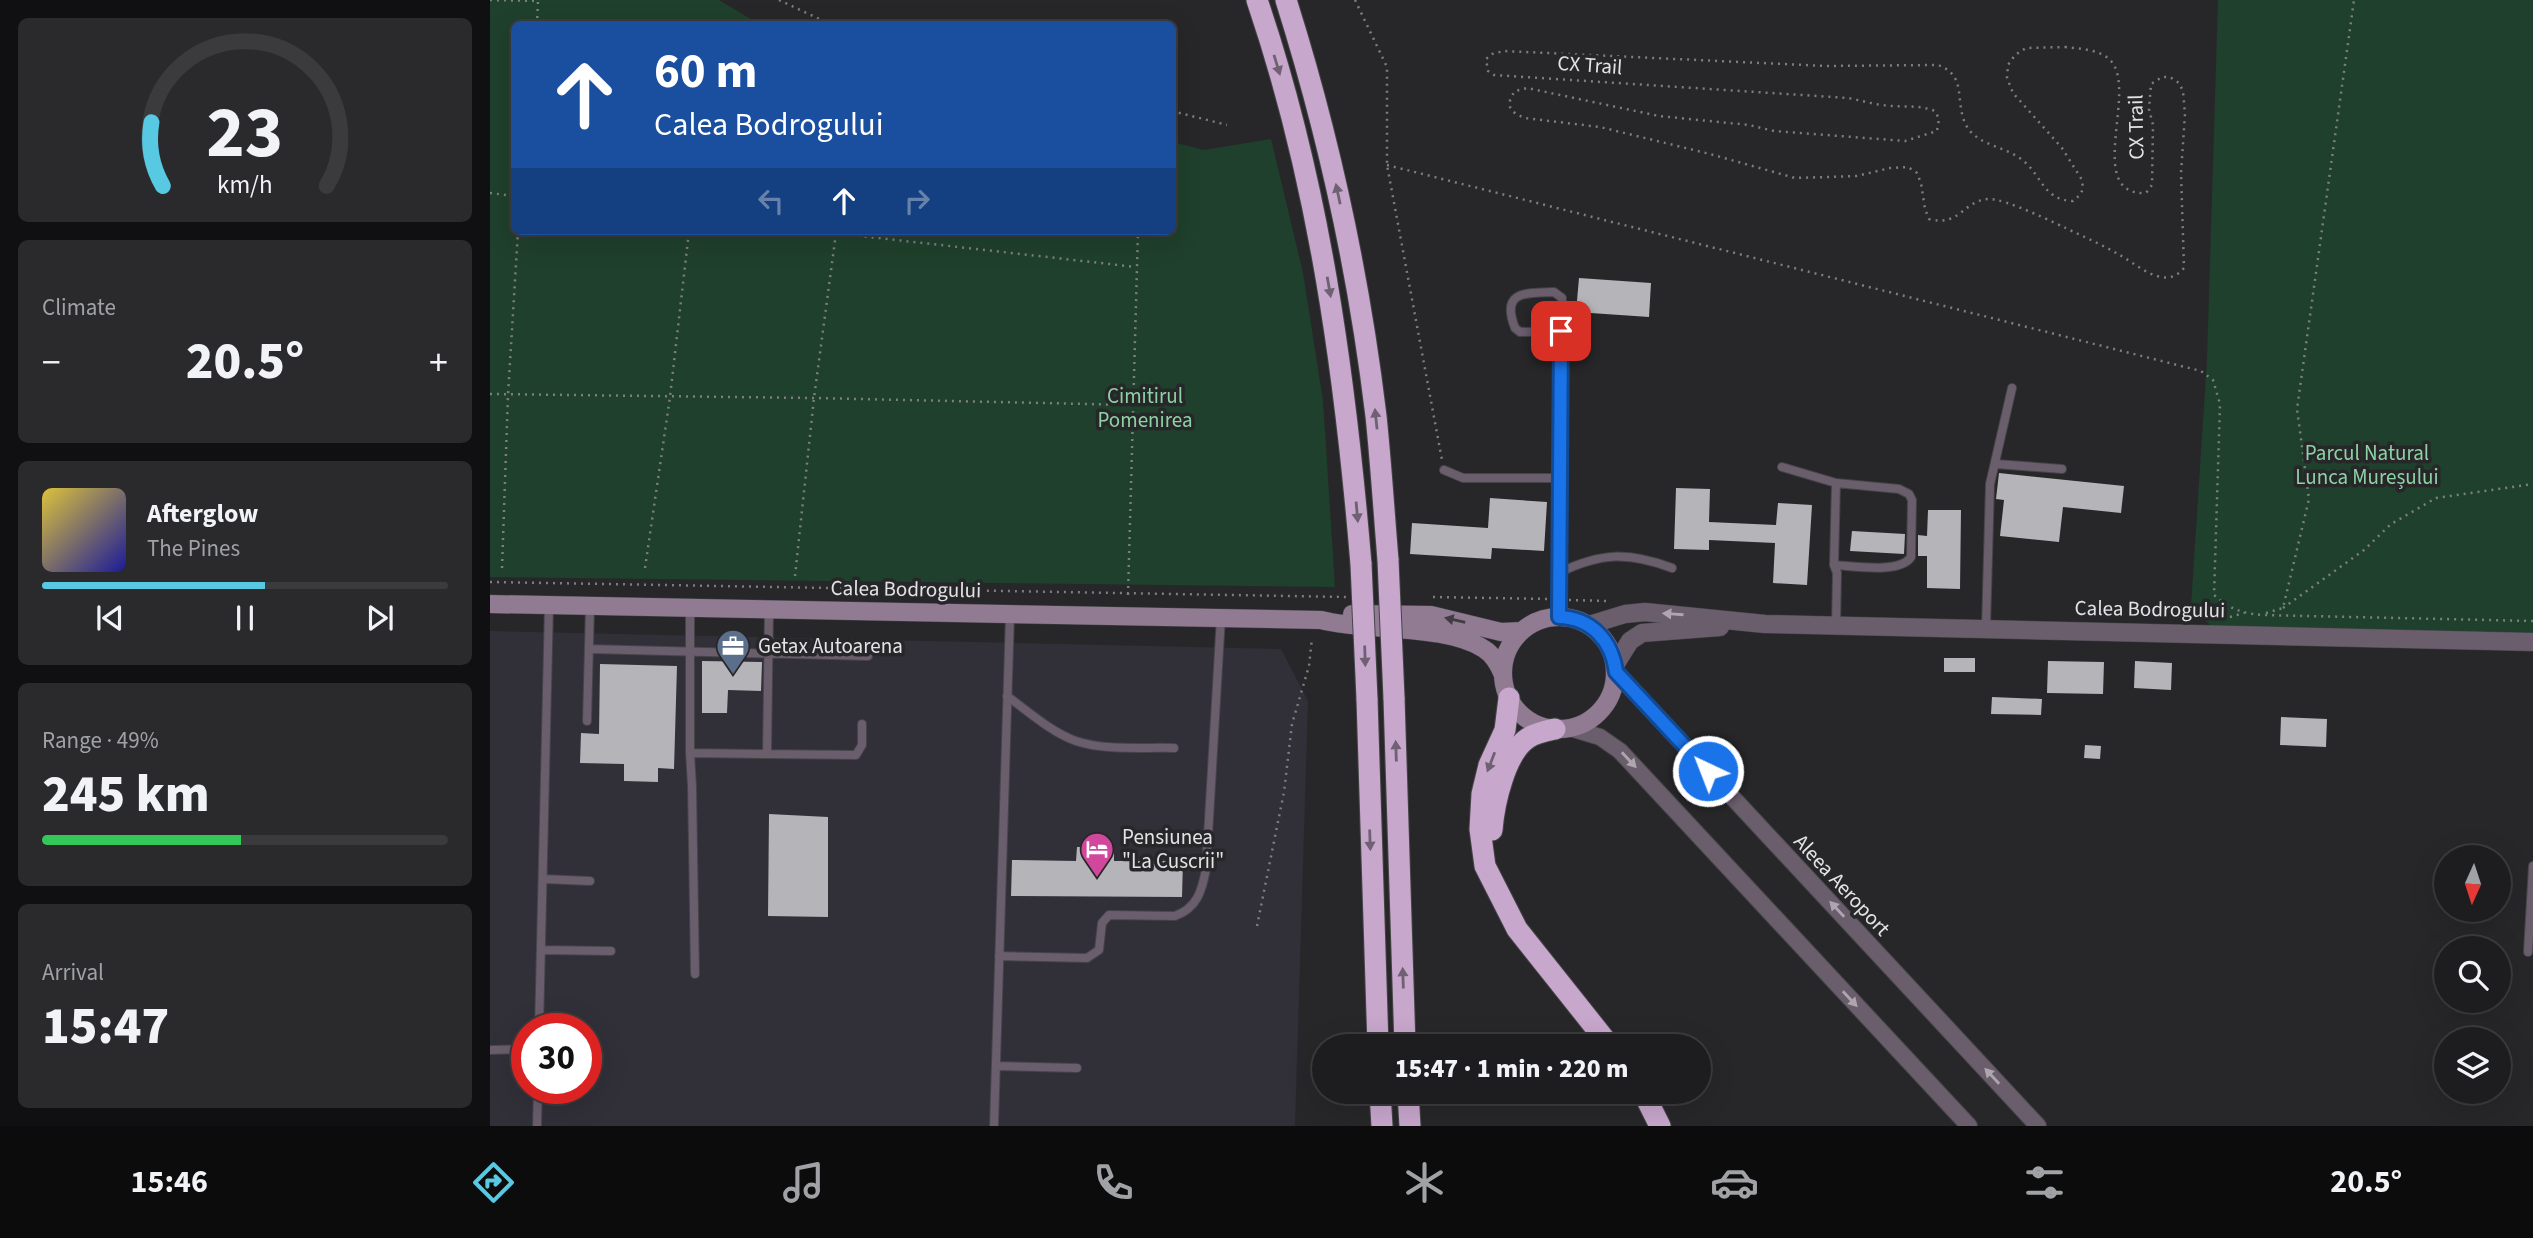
<!DOCTYPE html>
<meta charset="utf-8">
<style>
body{margin:0;font-family:"Source Sans 3",sans-serif;background:#2a2a2d;color:#f1f3f6;height:100vh;display:flex;flex-direction:column;font-size:26px;white-space:nowrap}
*{box-sizing:border-box;margin:0}
p{font-size:23px;color:#a0a2a5}
.icon{flex:none;width:38px;height:38px;fill:none;stroke:currentColor;stroke-width:2;stroke-linecap:round;stroke-linejoin:round}
.map{position:relative;flex:1;overflow:hidden}
.drawer{display:flex;flex-direction:column;gap:18px;padding:18px;background:#101012;width:490px}
.drawer>*{flex:none}
.banner{position:absolute;left:21px;top:21px;width:665px;height:214px;border-radius:10px;box-shadow:0 7px 28px #0002,0 0 0 2px #3b3b3e;background:#1a4fa0;color:#fff;overflow:hidden}
.needle{width:46px;rotate:183deg}
.controls{position:absolute;left:1944px;top:845px;display:grid;gap:14px}
.controls a{display:grid;place-items:center;width:77px;height:77px;border-radius:50%;background:#1d1d20;box-shadow:0 7px 28px #0002,0 0 0 2px #3b3b3e;font-size:35px}
.speed{position:absolute;left:21px;top:1013px;display:flex;gap:14px;font-size:35px;font-weight:700;text-align:center}
.speed>*{display:grid;place-content:center;width:91px;height:91px;border-radius:50%;background:#1d1d20;box-shadow:0 7px 28px #0002,0 0 0 2px #3b3b3e;line-height:1}
.speed .limit{border:10px solid #d22;background:#fff;color:#111}
.pin{position:absolute;display:grid;place-items:center;width:60px;height:60px;color:#fff;margin:-30px;border-radius:14px;box-shadow:0 4px 10px #0006}
.me{position:absolute;width:77px;margin:-38px;rotate:317deg;stroke-linejoin:round;filter:drop-shadow(0 0 5px #0008)}
.turn{display:flex;align-items:center;gap:24px;height:147px;padding:0 28px;font-size:32px}
.turn .icon{width:91px;height:91px;stroke-width:2.5}
.turn b{display:block;font-size:49px;line-height:60px}
.lanes{display:flex;align-items:center;height:66px;padding:0 28px;background:#0003;justify-content:center;gap:35px;direction:ltr}
.lanes .off{opacity:.35}
.big{font-size:52px;font-weight:800;line-height:1.1}
.drawer .widget{flex:1;display:flex;flex-direction:column;justify-content:center;gap:10px;min-width:0;padding:0 24px;border-radius:10px;background:#2a2a2d}
.drawer .dial{align-items:center;gap:0}
.dial svg{height:182px;overflow:visible;fill:none;stroke:#3b3b3e;stroke-width:7;stroke-linecap:round;text-anchor:middle}
.dial text{fill:#f1f3f6;stroke:none}
.song{display:flex;align-items:center;gap:21px}
.cover{width:84px;height:84px;border-radius:10px;background:linear-gradient(135deg,hsl(50 70% 55%),hsl(240 70% 35%))}
.played{height:7px;border-radius:4px;background:linear-gradient(90deg,#57c9e2 55%,#3b3b3e 55%)}
.keys{display:flex;justify-content:space-around;direction:ltr}
.heat{display:flex;justify-content:space-between;align-items:center;font-size:38px;direction:ltr}
.charge{height:10px;border-radius:5px;background:linear-gradient(90deg,#34c759 49%,#3b3b3e 0)}
.trip{position:absolute;left:822px;top:1034px;width:399px;height:70px;border-radius:35px;background:#1d1d20;box-shadow:0 7px 28px #0002,0 0 0 2px #3b3b3e;font-weight:800;line-height:70px;text-align:center}
.dock{display:flex;height:112px;justify-content:space-around;align-items:center;background:#0c0c0d;color:#a0a2a5}
.dock .icon{width:49px;height:49px}
.dock .current{color:#57c9e2}
.dock b{font-size:32px;color:#f1f3f6}
main{display:flex;flex:1;min-height:0}
.map>svg:first-child{display:block}
</style>
<main>
<section class="drawer">
<div class="widget dial"><svg viewBox="0 0 100 80">
<path d="M14 69A42 42 0 1 1 86 69"/>
<path d="M14 69A42 42 0 0 1 9 41" stroke="#57c9e2"/>
<text x="50" y="56" font-size="32" font-weight="700">23</text>
<text x="50" y="72" font-size="11">km/h</text>
</svg></div>
<div class="widget"><p>Climate</p>
<div class="heat"><a>−</a><b class="big">20.5°</b><a>+</a></div>
</div>
<div class="widget">
<div class="song"><i class="cover"></i><div><b>Afterglow</b><p>The Pines</p></div></div>
<div class="played"></div>
<div class="keys"><svg class="icon" aria-label="previous" viewBox="0 0 24 24"><path d="M18 5L8 12l10 7zM5 5v14"/></svg><svg class="icon" aria-label="pause" viewBox="0 0 24 24"><path d="M8 5v14M16 5v14"/></svg><svg class="icon" aria-label="next" viewBox="0 0 24 24"><path d="M6 5l10 7-10 7zM19 5v14"/></svg></div>
</div>
<div class="widget"><p>Range · 49%</p><b class="big">245 km</b><div class="charge"></div></div>
<div class="widget"><p>Arrival</p><b class="big">15:47</b></div>
</section>
<div class="map">
<svg width="2043" height="1126" viewBox="0 0 2043 1126">
<rect width="100%" height="100%" fill="#27272a"/>
<!-- built -->
<path fill="#312f38" fill-rule="evenodd" d="M0,631L791,649L818,701L805,1126H0ZM37,1029H96V1088H37Z"/>
<!-- green -->
<path fill="#1f402c" d="M0,0H229L269,24H24V231H682L683,142L714,150L781,139L813,273L833,401L845,587L0,577Z
M1728,0H2043V640L1728,633L1701,606L1717,360Z"/>
<!-- building -->
<path fill="#b4b4b9" d="M1089,278L1161,283L1159,317L1086,312Z
M1509,473L1634,486L1631,513L1573,507L1569,542L1510,536L1514,500L1506,499Z
M1186,488L1220,489L1219,522L1286,525L1288,503L1322,505L1317,585L1283,583L1285,543L1219,540V550L1184,549Z
M1000,498L1057,502L1054,551L1002,548L1001,559L920,554L922,523L998,528Z
M1438,510H1471L1470,589L1437,588V556H1428V535L1437,536Z
M1362,531L1415,534L1414,554L1360,551Z
M1454,658H1485V672H1454Z
M212,661L272,662L271,691L238,690L237,713H212Z
M1558,661L1614,662L1613,694L1557,693Z
M1645,661L1682,663L1681,690L1644,688Z
M110,664L187,666L184,769L168,768V782L134,781V764L90,763L91,733L109,734Z
M1502,697L1552,699L1551,715L1501,714Z
M1791,717L1837,719L1836,747L1790,745Z
M1595,745L1611,746L1610,759L1594,758Z
M279,814L338,817V917L278,916Z
M587,847H624V861H693L692,897L521,896L522,860L586,861Z"/>
<g fill="none" stroke-linecap="round" stroke-linejoin="round">
<defs>
<path id="service" d="M1064,292L1072,298L1071,331L1030,332L1025,328C1010,290 1037,293 1064,292Z
M1506,464L1572,469
M1292,467L1346,483L1409,489L1419,494L1422,500L1421,557C1410,574 1364,566 1344,565
M954,470L973,478H1069
M1346,483L1344,565L1347,573L1346,625
M1069,573C1111,552 1139,552 1182,568
M200,608V753L277,754L279,609
M1069,617L1071,331
M1496,628L1500,484L1522,388
M99,649L378,656
M517,696C539,712 561,732 586,741C616,751 653,747 684,748
M97,721L100,606
M200,753L202,786L205,974
M277,754L366,755L372,745V724
M53,879L100,881
M51,950L121,951
M2038,952L2043,866
M509,956L597,958L609,950L612,923L619,915L685,916C707,908 712,891 716,869L731,617
M49,1029L59,605
M0,1050L37,1049
M506,1066L587,1068
M47,1126L48,1088
M504,1126L520,615"/>
<path id="minor" d="M1126,672L1548,1126
M1080,728L1110,737L1130,751L1479,1126"/>
<path id="tertiary" d="M1099,625L1135,614L1155,612L1275,624L2043,642
M1125,665L1140,641L1152,633L1230,627"/>
<path id="secondary" d="M0,604L831,620C878,632 955,624 994,649C1004,655 1009,665 1013,675
M862,614L941,615L1011,632L1032,631
M1013 673a56 56 0 1 1 112 0a56 56 0 1 1-112 0Z"/>
<path id="motorway" d="M767,0C829,182 855,373 871,564
M796,0C839,136 869,275 886,416C891,464 894,512 898,560
M904,698L915,1046
M1019,698L1015,730L999,765L992,794L990,829L995,866L1027,929L1120,1046
M877,699L888,1046
M1002,830C1004,804 1015,753 1038,738C1046,733 1056,731 1065,729
M890,1092L892,1126
M918,1092L920,1126
M1153,1092L1170,1126"/>
</defs>
<!-- service casing -->
<use href="#service" stroke="#454548" stroke-width="10"/>
<!-- minor casing -->
<use href="#minor" stroke="#454548" stroke-width="18"/>
<!-- tertiary casing -->
<use href="#tertiary" stroke="#454548" stroke-width="19"/>
<!-- secondary casing -->
<use href="#secondary" stroke="#454548" stroke-width="19"/>
<!-- motorway casing -->
<use href="#motorway" stroke="#454548" stroke-width="23"/>
<!-- path -->
<path stroke="#7e7e81" stroke-width="2.5" stroke-dasharray="2 5" stroke-linecap="butt" d="M0,0L48,1L47,24
M289,0L340,24
M865,0L897,67V165L952,460
M1575,47C1590,49 1610,49 1621,61C1648,91 1594,196 1656,193L1662,185L1663,125L1659,109L1661,84L1672,77H1680L1689,83L1693,91L1695,114L1691,173L1694,268C1675,292 1647,264 1628,254C1614,246 1599,239 1584,232C1567,224 1515,198 1498,199C1473,201 1470,227 1439,219L1435,209L1431,183L1427,173L1418,167L1400,168L1367,176L1305,178L1220,154L1110,127L1035,118C1019,112 1015,105 1025,91L1037,88L1169,116L1259,125L1284,131L1415,141L1447,131L1449,119L1445,111C1427,104 1411,108 1393,105C1381,104 1370,100 1358,98L1004,75L998,71L996,59L1002,54L1014,51L1336,66L1448,65C1478,76 1464,101 1476,125C1486,145 1514,146 1531,159C1552,174 1552,200 1583,201L1590,195L1593,189L1592,180L1572,148L1523,93L1517,78L1518,65L1525,55L1536,48Z
M682,111L737,125
M897,165L1711,371L1723,380L1730,404L1724,595C1740,609 1751,613 1772,615L2043,621
M0,193L24,196
M326,231L646,267
M0,394L324,398L643,405
M12,568L18,395L28,231
M155,568L180,397L199,231
M305,576L324,398L346,233
M0,582L856,597
M638,595L648,231
M943,597L1059,599
M1079,600L1118,601
M1793,608L1874,550L1901,524L1946,498L2043,484
M1776,613L1793,608L1819,499L1807,409L1864,0
M1740,617L1754,613
M767,926L794,792L802,724L819,666L822,638"/>
<!-- service -->
<use href="#service" stroke="#6a5d6c" stroke-width="8"/>
<!-- minor -->
<use href="#minor" stroke="#6a5d6c" stroke-width="16"/>
<!-- tertiary -->
<use href="#tertiary" stroke="#6a5d6c" stroke-width="18"/>
<!-- secondary -->
<use href="#secondary" stroke="#907b93" stroke-width="18"/>
<!-- motorway -->
<use href="#motorway" stroke="#c7a7cc" stroke-width="21"/>
<defs>
<path id="motorway-bridge" d="M898,560L904,698
M871,564L877,699"/>
</defs>
<!-- motorway-bridge casing -->
<use href="#motorway-bridge" stroke="#454548" stroke-width="23" stroke-linecap="butt"/>
<!-- motorway-bridge -->
<use href="#motorway-bridge" stroke="#c7a7cc" stroke-width="21"/>
</g>
<!-- one-way arrows -->
<defs><path id="oneway-solid" d="M-6-.8H1V-3.2L6.5 0L1 3.2V.8H-6Z" transform="scale(1.75)"/></defs>
<g fill="#6f6173">
<use href="#oneway-solid" transform="translate(787 65) rotate(73)"/>
<use href="#oneway-solid" transform="translate(848 194) rotate(-102)"/>
<use href="#oneway-solid" transform="translate(839 287) rotate(80)"/>
<use href="#oneway-solid" transform="translate(886 419) rotate(-96)"/>
<use href="#oneway-solid" transform="translate(867 512) rotate(85)"/>
<use href="#oneway-solid" transform="translate(875 656) rotate(88)"/>
<use href="#oneway-solid" transform="translate(906 751) rotate(-92)"/>
<use href="#oneway-solid" transform="translate(1001 762) rotate(111)"/>
<use href="#oneway-solid" transform="translate(880 840) rotate(88)"/>
<use href="#oneway-solid" transform="translate(913 978) rotate(-92)"/>
</g>
<g fill="#ada6af">
<use href="#oneway-solid" transform="translate(1183 614) rotate(-176)"/>
<use href="#oneway-solid" transform="translate(1139 760) rotate(47)"/>
<use href="#oneway-solid" transform="translate(1347 909) rotate(-133)"/>
<use href="#oneway-solid" transform="translate(1360 999) rotate(47)"/>
<use href="#oneway-solid" transform="translate(1502 1076) rotate(-133)"/>
</g>
<use fill="#413c44" href="#oneway-solid" transform="translate(965 620) rotate(-167)"/>
<g fill="none" stroke-linecap="round" stroke-linejoin="round">
<defs>
<path id="route" d="M1071,331L1069,617C1102,618 1122,641 1126,672L1218,771"/>
</defs>
<!-- route casing -->
<use href="#route" stroke="#114b97" stroke-width="18"/>
<!-- route -->
<use href="#route" stroke="#1a73e8" stroke-width="12"/>
</g>
<!-- icons -->
<defs>
<symbol id="office-pin" viewBox="-11 -11 22 30"><path d="M0 17L-7.5 6A9.5 9.5 0 1 1 7.5 6Z" fill="#5c6f8a" stroke="#27272a"/><path d="M-6-3h4V-5.5h4V-3h4V5H-6ZM-1-4.5V-3h2v-1.5ZM-6 0V1H6V0Z" fill="#fff"/></symbol>
<symbol id="hotel-pin" viewBox="-11 -11 22 30"><path d="M0 17L-7.5 6A9.5 9.5 0 1 1 7.5 6Z" fill="#d1479c" stroke="#27272a"/><path d="M-6-4.5h1.5V1H6V5H4.5V3h-9V5H-6ZM-4 0a1.8 1.8 0 1 1 3.6 0ZM.5 0V-2.5h3Q6-2.5 6 0Z" fill="#fff"/></symbol>
</defs>
<g fill-rule="evenodd">
<use href="#office-pin" x="224" y="627" width="38" height="52"/>
<use href="#hotel-pin" x="588" y="830" width="38" height="52"/>
</g>
<g text-anchor="middle" dominant-baseline="central" stroke-width="7" stroke-linejoin="round" paint-order="stroke">
<!-- street labels -->
<g font-size="21" fill="#e3e2e5" stroke="#27272a">
<text transform="translate(1100 65) rotate(4)">CX Trail</text>
<text transform="translate(1646 127) rotate(-91)">CX Trail</text>
<text transform="translate(416 589) rotate(1)">Calea Bodrogului</text>
<text transform="translate(1660 609) rotate(1)">Calea Bodrogului</text>
<text transform="translate(1352 885) rotate(47)">Aleea Aeroport</text>
</g>
<!-- park labels -->
<g font-size="21" fill="#8dd2a5" stroke="#27272a">
<text x="655" y="396">Cimitirul<tspan x="655" dy="24">Pomenirea</tspan></text>
<text x="1877" y="453">Parcul Natural<tspan x="1877" dy="24">Lunca Mureșului</tspan></text>
</g>
<!-- poi labels -->
<g font-size="21" fill="#e3e2e5" stroke="#27272a" text-anchor="start">
<text x="268" y="646">Getax Autoarena</text>
<text x="632" y="837">Pensiunea<tspan x="632" dy="24">"La Cuscrii"</tspan></text>
</g>
</g>
</svg>
<div class="controls">
<a><svg class="needle" viewBox="-14 -14 28 28"><path d="M0-13l5 13h-10z" fill="#e53935"/><path d="M0 13l5-13h-10z" fill="#a0a2a5"/></svg></a>
<a><svg class="icon" aria-label="search" viewBox="0 0 24 24"><circle cx="10" cy="10" r="6"/><path d="M15 15l6 6"/></svg></a>
<a><svg class="icon" aria-label="layers" viewBox="0 0 24 24"><path d="M12 4l9 5-9 5-9-5zM3 14l9 5 9-5"/></svg></a>
</div>
<div class="speed"><div class="limit">30</div></div>
<div class="pin" style="left:1071px;top:331px;background:#d93025"><svg class="icon" aria-label="arrive" viewBox="0 0 24 24"><path d="M6 21V4h12l-3 4 3 4H6"/></svg></div>
<svg class="me" style="left:1218px;top:771px" viewBox="-20 -20 40 40"><circle r="17" fill="#1a73e8" stroke="#fff" stroke-width="3"/><path d="M0-11L8 9 0 5-8 9z" fill="#fff"/></svg>
<div class="trip">15:47 · 1 min · 220 m</div>
<div class="banner">
<div class="turn"><svg class="icon" aria-label="ahead" viewBox="0 0 24 24"><path d="M12 20V5M6 11l6-6 6 6"/></svg><div><b>60 m</b>Calea Bodrogului</div></div>
<div class="lanes"><svg class="icon off" aria-label="left" viewBox="0 0 24 24"><path d="M17 20v-9H6M10 6l-5 5 5 5"/></svg><svg class="icon" aria-label="ahead" viewBox="0 0 24 24"><path d="M12 20V5M6 11l6-6 6 6"/></svg><svg class="icon off" aria-label="right" viewBox="0 0 24 24"><path d="M7 20v-9h11M14 6l5 5-5 5"/></svg></div>
</div>
</div>
</main>
<nav class="dock">
<b>15:46</b>
<svg class="icon current" aria-label="directions" viewBox="0 0 24 24"><path d="M12 3l9 9-9 9-9-9zM9 14v-3h6M13 9l2 2-2 2"/></svg>
<svg class="icon" aria-label="music" viewBox="0 0 24 24"><path d="M9 18V5l10-2v13"/><circle cx="6" cy="18" r="3"/><circle cx="16" cy="16" r="3"/></svg>
<svg class="icon" aria-label="phone" viewBox="0 0 24 24"><path d="M5 4h4l2 5-3 2q2 4 5 5l2-3 5 2v4C11 20 4 13 5 4z"/></svg>
<svg class="icon" aria-label="climate" viewBox="0 0 24 24"><path d="M12 3v18M4 7l16 10M4 17L20 7"/></svg>
<svg class="icon" aria-label="car" viewBox="0 0 24 24"><path d="M5 17H2v-5l4-1 3-4h7l3 4 3 1v5h-3M9 17h6M6 11h13"/><circle cx="7" cy="17" r="2"/><circle cx="17" cy="17" r="2"/></svg>
<svg class="icon" aria-label="filters" viewBox="0 0 24 24"><path d="M4 7h16M4 17h16"/><circle cx="9" cy="7" r="2"/><circle cx="15" cy="17" r="2"/></svg>
<b>20.5°</b>
</nav>
